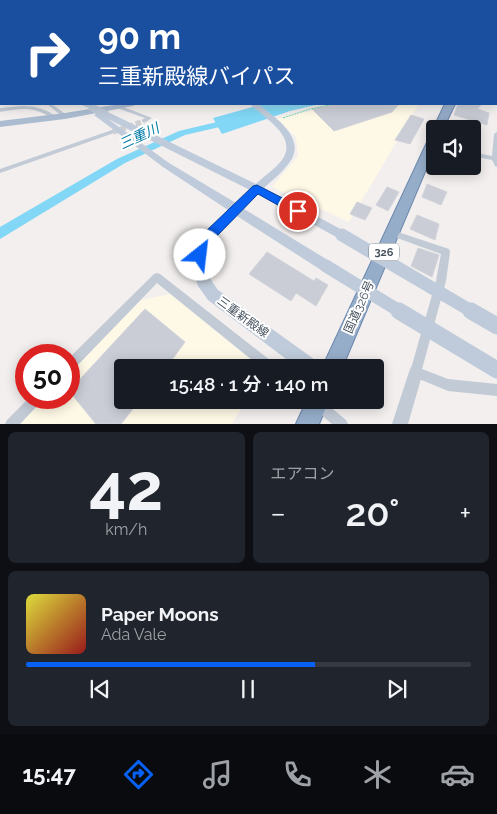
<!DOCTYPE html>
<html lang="ja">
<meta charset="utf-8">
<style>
body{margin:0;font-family:Raleway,"Noto Sans JP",sans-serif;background:#20242c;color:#f1f3f6;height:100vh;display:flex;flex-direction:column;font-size:19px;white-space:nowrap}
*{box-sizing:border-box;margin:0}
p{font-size:16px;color:#9ea1a6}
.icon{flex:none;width:28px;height:28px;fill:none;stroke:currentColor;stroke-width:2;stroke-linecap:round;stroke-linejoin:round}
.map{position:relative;height:424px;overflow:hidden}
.side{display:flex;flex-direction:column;gap:8px;padding:8px;background:#0d0f14;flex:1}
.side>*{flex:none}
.hud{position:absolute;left:0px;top:0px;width:498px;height:105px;box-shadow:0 2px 12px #0003;background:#1a4fa0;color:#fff;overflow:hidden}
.controls{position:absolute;left:426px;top:120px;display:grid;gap:10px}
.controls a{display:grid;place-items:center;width:55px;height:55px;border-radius:5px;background:#171b24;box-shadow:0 2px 12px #0003;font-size:25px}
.speed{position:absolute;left:15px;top:344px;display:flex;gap:10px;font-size:25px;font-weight:700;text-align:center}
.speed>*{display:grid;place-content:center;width:65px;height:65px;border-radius:50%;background:#171b24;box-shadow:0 2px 12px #0003;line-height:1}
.speed .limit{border:8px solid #d22;background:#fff;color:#111}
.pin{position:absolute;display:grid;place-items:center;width:42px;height:42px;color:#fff;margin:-21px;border:2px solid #fff;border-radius:50%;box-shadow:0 1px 5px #0007}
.me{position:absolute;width:55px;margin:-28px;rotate:29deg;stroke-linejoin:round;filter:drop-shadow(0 0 4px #0008)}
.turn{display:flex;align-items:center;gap:18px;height:105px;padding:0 15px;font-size:22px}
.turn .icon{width:65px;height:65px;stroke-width:2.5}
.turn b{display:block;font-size:35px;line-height:42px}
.big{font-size:38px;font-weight:600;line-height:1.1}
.side .widget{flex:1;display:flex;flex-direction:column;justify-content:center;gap:8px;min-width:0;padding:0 18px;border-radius:8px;background:#20242c}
.side .dial{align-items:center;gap:0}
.dial b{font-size:65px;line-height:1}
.song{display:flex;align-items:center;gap:15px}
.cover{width:60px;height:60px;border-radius:8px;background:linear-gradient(135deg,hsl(60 70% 55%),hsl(0 70% 35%))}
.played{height:5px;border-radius:2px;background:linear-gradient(90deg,#0661f4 65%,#363941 65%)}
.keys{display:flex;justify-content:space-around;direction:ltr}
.heat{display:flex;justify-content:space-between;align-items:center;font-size:28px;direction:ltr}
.side .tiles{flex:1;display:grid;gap:8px;grid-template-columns:1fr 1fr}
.widget:last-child{grid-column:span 2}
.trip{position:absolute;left:114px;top:359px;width:270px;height:50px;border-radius:5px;background:#171b24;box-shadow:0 2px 12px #0003;font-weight:600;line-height:50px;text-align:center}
.menu{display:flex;height:80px;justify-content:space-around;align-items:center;background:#090b0e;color:#9ea1a6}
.menu .icon{width:35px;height:35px}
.menu .selected{color:#0661f4}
.menu b{font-size:22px;color:#f1f3f6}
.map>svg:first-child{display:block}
</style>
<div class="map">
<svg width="497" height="424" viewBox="0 0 497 424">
<rect width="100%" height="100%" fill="#f2efee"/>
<!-- commercial -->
<path fill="#fef8e6" d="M338,104H419L349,222L272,187L298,156L296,137L277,119Z
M170,294L260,367L122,368V400H246L232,424H18L44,398H69V373L141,300Z"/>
<!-- water -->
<path fill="#81d7f5" d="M263,104H320L290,111L222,134L213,118Z"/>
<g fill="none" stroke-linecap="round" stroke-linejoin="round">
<!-- river -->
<path fill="#81d7f5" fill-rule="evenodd" d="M234,118L238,121L237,123L185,135L125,163L0,239V227L117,159L179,131Z"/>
</g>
<!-- building -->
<path fill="#cacdd5" stroke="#d2d4db" d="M338,104H399L392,112L334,131L312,109Z
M458,104H481L478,109L489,113L487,125L454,115Z
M411,115L424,119L410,144L395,140Z
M427,184L447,192L441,205L422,197Z
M387,187L399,192L388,211L376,205Z
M357,202L372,208L365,220L350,214Z
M417,215L439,224L435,240L410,229Z
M418,248L439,255L432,277L411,266Z
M267,252L314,281L316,278L328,285L316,306L296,293L291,301L249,274Z
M145,309L185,342L166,368H122V400H140L121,424H96L69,391Z"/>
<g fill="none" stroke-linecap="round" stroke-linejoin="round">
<!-- minor-tunnel -->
<path stroke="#cfcfd1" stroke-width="5.5" stroke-dasharray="5.5 2.5" stroke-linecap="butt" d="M113,132L144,121"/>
<defs>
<path id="trunk" d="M445,104H455L443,129H435L434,131L433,129Z
M435,133V148L342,368H322L430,136Z
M307,400H329L319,424H296Z"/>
</defs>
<!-- trunk casing -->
<use href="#trunk" stroke="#6c88af" stroke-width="2"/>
<!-- path -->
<path stroke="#6cd5a7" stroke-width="1" stroke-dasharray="2 1" stroke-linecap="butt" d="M283,118L310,109L335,104"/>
<!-- minor -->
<path fill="#c1cad5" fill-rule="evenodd" d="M0,66H1V68H0Z
M0,79H1V82H0Z
M0,92H1V95H0Z
M496,102H497V105L494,104H496Z
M47,104H52L68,116L63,117Z
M22,106C36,106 47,109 58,118L53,119C34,106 22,108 0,112V108Z
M117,106H121L152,118L146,122H142V120L145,118L117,108Z
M112,130L114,131V133L0,173V169Z
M497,132V167L495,166L492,160L472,156V152L492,156L494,134Z
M422,163L446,169L449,166H456L449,174H447L420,166L419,165Z
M392,230L449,249L450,252L446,281L422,369L448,379L497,384V396L448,391L412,376L410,372L436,281L441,254L389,235L388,233L389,231Z
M157,273L160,274L275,364L276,368H262L157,283L73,370L69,371V358L154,274Z
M29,398H43L41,402L20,424H5L7,420Z
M306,400H322L346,420L348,424H332L308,404Z"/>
<!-- tertiary -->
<path fill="#c1cad5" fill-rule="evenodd" d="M416,365L421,367L423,372L408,424H392L409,372L411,367Z"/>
<!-- secondary -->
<path fill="#bfcbda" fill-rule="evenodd" d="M0,72H1V76H0Z
M80,104H90L97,108L93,110Z
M250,104H258C275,117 308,139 289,163C283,172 272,180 264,188L346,232L348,235L346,238L342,240L338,238L258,194L244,209L331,262L333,266L331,270L326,272L321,270L237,216C212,240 192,257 218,290L318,362L320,368H298L208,300L198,286L192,269L193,257L200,242L207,231L228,210L163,167L94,115L98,113L103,115L110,113L256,184C264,176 275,169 282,160C299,136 263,118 250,104ZM108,119L250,190L236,203L169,163Z"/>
<!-- primary -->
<path fill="#abbcd1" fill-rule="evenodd" d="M120,104H137L133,106L65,119L0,127V121L65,113Z"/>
<!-- trunk -->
<use href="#trunk" fill="#96adca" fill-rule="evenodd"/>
<!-- secondary-bridge-far2 -->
<path stroke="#bfcbda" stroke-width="8" d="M93,108L105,114"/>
<!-- secondary-bridge-far1 -->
<path stroke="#bfcbda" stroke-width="13" d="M342,235L473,312
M326,266L401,312"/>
<!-- secondary-bridge -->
<path stroke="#bfcbda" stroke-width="17" d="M399,311L497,370
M471,311L497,326"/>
</g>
<!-- sky -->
<linearGradient id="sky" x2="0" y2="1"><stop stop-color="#7fc2ed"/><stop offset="0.47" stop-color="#f9f8f7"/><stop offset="1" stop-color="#f9f8f7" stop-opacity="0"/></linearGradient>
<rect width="497" height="112" fill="url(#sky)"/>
<!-- route -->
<path fill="#0661f4" stroke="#043f9f" d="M257,185L302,208L304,211L302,214H294L258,194L213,240L204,259L200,261L195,259L193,255L204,233L253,186Z"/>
<g text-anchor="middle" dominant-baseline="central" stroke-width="4" stroke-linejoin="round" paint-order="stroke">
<!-- shield labels -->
<rect fill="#fff" stroke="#7d858e" stroke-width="1" x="369" y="243.5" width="30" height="17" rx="4"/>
<g font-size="11" font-weight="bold" fill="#45515e">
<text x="384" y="252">326</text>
</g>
<!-- street labels -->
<g font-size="12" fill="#45515e" stroke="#fff">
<text transform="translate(359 307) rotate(-66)">国道326号</text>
<text transform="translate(243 317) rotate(36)">三重新殿線</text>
</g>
<!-- water labels -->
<g font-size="14" font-style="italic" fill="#027aa6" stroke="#fff">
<text transform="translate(139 136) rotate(-25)">三重川</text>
</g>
</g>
</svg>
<div class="controls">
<a><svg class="icon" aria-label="sound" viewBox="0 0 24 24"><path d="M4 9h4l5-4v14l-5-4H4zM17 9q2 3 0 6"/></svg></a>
</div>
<div class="speed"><div class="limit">50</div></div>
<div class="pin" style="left:298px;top:211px;background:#d93025"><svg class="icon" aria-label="arrive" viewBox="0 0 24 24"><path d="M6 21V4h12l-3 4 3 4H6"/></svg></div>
<svg class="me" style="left:200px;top:255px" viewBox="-20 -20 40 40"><circle r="19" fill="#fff"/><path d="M0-13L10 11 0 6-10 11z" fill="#0661f4"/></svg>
<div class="trip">15:48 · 1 分 · 140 m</div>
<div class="hud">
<div class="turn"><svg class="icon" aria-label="right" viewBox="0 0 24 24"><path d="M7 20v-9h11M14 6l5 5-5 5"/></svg><div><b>90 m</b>三重新殿線バイパス</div></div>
</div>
</div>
<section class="side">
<div class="tiles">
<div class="widget dial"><b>42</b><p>km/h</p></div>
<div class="widget"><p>エアコン</p>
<div class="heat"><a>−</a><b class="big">20°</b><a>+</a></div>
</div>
<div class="widget">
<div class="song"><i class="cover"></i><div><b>Paper Moons</b><p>Ada Vale</p></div></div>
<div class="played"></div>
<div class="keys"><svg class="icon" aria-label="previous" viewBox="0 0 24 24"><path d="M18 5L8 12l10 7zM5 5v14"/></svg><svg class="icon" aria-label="pause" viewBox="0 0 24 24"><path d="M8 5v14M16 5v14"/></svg><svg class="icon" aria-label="next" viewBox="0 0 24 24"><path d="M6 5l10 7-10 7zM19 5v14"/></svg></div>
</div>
</div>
</section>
<nav class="menu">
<b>15:47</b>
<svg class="icon selected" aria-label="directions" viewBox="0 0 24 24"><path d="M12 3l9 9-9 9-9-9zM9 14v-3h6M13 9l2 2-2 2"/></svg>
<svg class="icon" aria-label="music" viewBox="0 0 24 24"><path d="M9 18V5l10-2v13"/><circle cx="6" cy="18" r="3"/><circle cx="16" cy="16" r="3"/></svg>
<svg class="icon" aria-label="phone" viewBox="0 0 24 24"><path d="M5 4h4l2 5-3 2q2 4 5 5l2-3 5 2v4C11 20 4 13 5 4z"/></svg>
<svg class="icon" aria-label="climate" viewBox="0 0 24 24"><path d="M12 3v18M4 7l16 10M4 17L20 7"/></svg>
<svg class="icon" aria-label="car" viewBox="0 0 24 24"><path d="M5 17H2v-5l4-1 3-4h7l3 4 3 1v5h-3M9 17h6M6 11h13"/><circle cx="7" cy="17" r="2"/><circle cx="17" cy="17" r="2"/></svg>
</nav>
